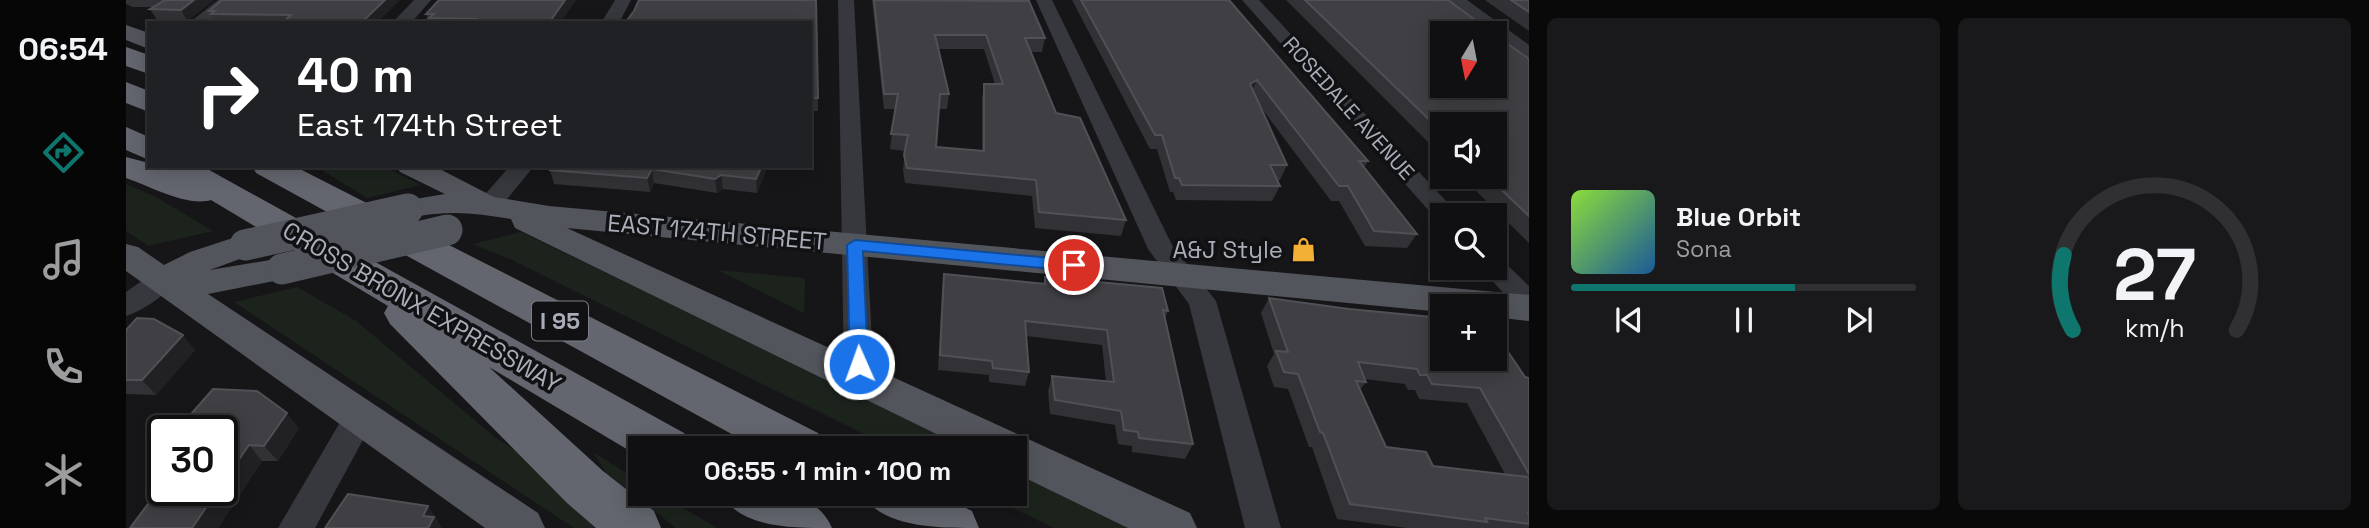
<!DOCTYPE html>
<meta charset="utf-8">
<style>
body{margin:0;font-family:"Space Grotesk",sans-serif;background:#19191b;color:#f1f3f6;height:100vh;display:flex;flex-direction:column;font-size:26px;white-space:nowrap}
*{box-sizing:border-box;margin:0}
p{font-size:23px;color:#9c9d9f}
.icon{flex:none;width:38px;height:38px;fill:none;stroke:currentColor;stroke-width:2;stroke-linecap:round;stroke-linejoin:round}
.map{position:relative;flex:1;overflow:hidden}
.sheet{display:flex;flex-direction:column;gap:18px;padding:18px;background:#09090a;width:840px}
.sheet>*{flex:none}
.banner{position:absolute;left:21px;top:21px;width:665px;height:147px;border-radius:0px;box-shadow:0 4px 18px #0003,0 0 0 2px #303032;background:#202124;color:#fff;overflow:hidden}
.needle{width:46px;rotate:190deg}
.buttons{position:absolute;left:1304px;top:21px;display:grid;gap:14px}
.buttons a{display:grid;place-items:center;width:77px;height:77px;border-radius:0px;background:#101012;box-shadow:0 4px 18px #0003,0 0 0 2px #303032;font-size:35px}
.speed{position:absolute;left:21px;top:415px;display:flex;gap:14px;font-size:35px;font-weight:700;text-align:center}
.speed>*{display:grid;place-content:center;width:91px;height:91px;border-radius:50%;background:#101012;box-shadow:0 4px 18px #0003,0 0 0 2px #303032;line-height:1}
.speed .limit{border:4px solid #111;border-radius:10px;background:#fff;color:#111}
.pin{position:absolute;display:grid;place-items:center;width:60px;height:60px;color:#fff;margin:-30px;border:4px solid #fff;border-radius:50%;box-shadow:0 2px 7px #0007}
.me{position:absolute;width:77px;margin:-38px;rotate:358deg;stroke-linejoin:round;filter:drop-shadow(0 0 5px #0008)}
.turn{display:flex;align-items:center;gap:24px;height:147px;padding:0 35px;font-size:32px}
.turn .icon{width:91px;height:91px;stroke-width:2.5}
.turn b{display:block;font-size:49px;line-height:60px}
.sheet .widget{flex:1;display:flex;flex-direction:column;justify-content:center;gap:10px;min-width:0;padding:0 24px;border-radius:10px;background:#19191b}
.sheet .dial{align-items:center;gap:0}
.dial svg{height:182px;overflow:visible;fill:none;stroke:#303032;stroke-width:7;stroke-linecap:round;text-anchor:middle}
.dial text{fill:#f1f3f6;stroke:none}
.song{display:flex;align-items:center;gap:21px}
.cover{width:84px;height:84px;border-radius:10px;background:linear-gradient(135deg,hsl(90 70% 55%),hsl(210 70% 35%))}
.played{height:7px;border-radius:4px;background:linear-gradient(90deg,#0f766e 65%,#303032 65%)}
.keys{display:flex;justify-content:space-around;direction:ltr}
.sheet .tiles{flex:1;display:grid;gap:18px;grid-template-columns:repeat(2,1fr)}
.trip{position:absolute;left:502px;top:436px;width:399px;height:70px;border-radius:0px;background:#101012;box-shadow:0 4px 18px #0003,0 0 0 2px #303032;font-weight:600;line-height:70px;text-align:center}
main{display:flex;flex:1;min-height:0}
.menu{display:flex;flex-direction:column;width:126px;justify-content:space-around;align-items:center;background:#060607;color:#9c9d9f}
.menu .icon{width:49px;height:49px}
.menu .current{color:#0f766e}
.menu b{font-size:32px;color:#f1f3f6}
.map>svg:first-child{display:block}
</style>
<main>
<nav class="menu">
<b>06:54</b>
<svg class="icon current" aria-label="directions" viewBox="0 0 24 24"><path d="M12 3l9 9-9 9-9-9zM9 14v-3h6M13 9l2 2-2 2"/></svg>
<svg class="icon" aria-label="music" viewBox="0 0 24 24"><path d="M9 18V5l10-2v13"/><circle cx="6" cy="18" r="3"/><circle cx="16" cy="16" r="3"/></svg>
<svg class="icon" aria-label="phone" viewBox="0 0 24 24"><path d="M5 4h4l2 5-3 2q2 4 5 5l2-3 5 2v4C11 20 4 13 5 4z"/></svg>
<svg class="icon" aria-label="climate" viewBox="0 0 24 24"><path d="M12 3v18M4 7l16 10M4 17L20 7"/></svg>
</nav>
<div class="map">
<svg width="1403" height="528" viewBox="0 0 1403 528">
<rect width="100%" height="100%" fill="#161618"/>
<!-- green -->
<path fill="#1c231d" d="M189,166H257L295,185L241,198Z
M0,184L30,197L87,231L22,246L0,231Z
M395,232L844,448H766L386,260L347,244Z
M591,270L679,278L678,313Z
M171,287L230,321L370,438L408,462L478,528H448L108,302Z
M467,452L514,482V494H534L591,528H550L481,474Z
M889,470L1010,528H928L858,494H889Z"/>
<g fill="none" stroke-linecap="round" stroke-linejoin="round">
<!-- minor -->
<path fill="#37383d" fill-rule="evenodd" d="M92,0H111L83,23H63Z
M288,0H305L285,23H266Z
M489,0H505L493,23H475Z
M712,0H728L748,379L744,387L733,391L722,387L718,379Z
M910,0H926L1046,245L1090,301L1155,528H1119L1063,304L1022,249Z
M1116,0H1133L1333,215H1316V221H1312Z
M1322,0H1341L1403,45V60L1396,58Z
M384,166H408L373,209H355L352,204L355,199Z
M1368,258L1377,261L1403,286V313L1393,310L1359,273L1355,268H1368Z
M36,271L45,273L49,280C41,295 16,311 0,316V292L27,273Z
M234,403L245,407L250,416L189,528H152L223,407Z"/>
<!-- major -->
<path fill="#53555c" fill-rule="evenodd" d="M0,25L23,33V49L0,40Z
M270,166H308L368,197L423,206L1403,295V321L1368,317V306H1316V312L441,228L1064,513L1071,528H1002L889,473V448H839L389,228L385,219C360,215 335,211 309,214C295,215 285,219 271,216L267,209L271,202L319,194L274,172Z
M119,234L130,237L135,245L130,253L84,270L156,258L168,261L173,269L168,277L82,294L412,513L419,528H359L0,271V244L12,247L38,265L64,252Z"/>
<!-- highway -->
<path fill="#63666e" fill-rule="evenodd" d="M0,47L23,55V74L0,66Z
M0,82L23,91V112L0,103Z
M0,127L23,137V160L0,150Z
M0,157L23,163V166H76L558,433L565,448H514V457L363,367L477,471L528,511L535,528H470L441,503L264,324L258,313L262,306L85,200C60,207 24,186 0,178Z
M126,166H168L692,433L699,448H631L130,173Z
M595,494C634,490 688,486 706,528C665,528 615,528 595,494Z
M736,494H811L846,511L853,528C812,528 756,528 736,494Z"/>
<!-- major-bridge -->
<path stroke="#53555c" stroke-width="31" d="M119,245L282,209
M156,269L321,230"/>
</g>
<!-- wall -->
<path fill="#323236" fill-rule="evenodd" d="M0,0H88L61,21L31,20L24,9L28,7H7L0,4Z
M96,0L251,23H90L83,11Z
M690,0L692,111H684V23L508,11Z
M746,0H898L919,38L916,52H905L930,113L1000,220L995,236L909,228L906,196L779,183L777,170L779,151L764,149L769,109H758ZM813,49H858L869,84H858L856,99V151L810,147L813,109H821L823,94Z
M946,0H1103L1242,161L1238,168L1291,234L1281,248L1239,246L1213,201H1205L1134,106L1161,165L1154,180H1151L1154,186L1146,201L1050,200L1047,192H1044L1031,149H1024Z
M1160,0H1322L1403,59V243L1336,177H1368L1316,124V156Z
M1359,0H1403V31Z
M300,14L435,23H303Z
M426,166H640V171L631,193L597,189L591,193L528,183L524,192L428,184L424,170Z
M818,274L917,284L919,277L1042,311L1039,318L1067,444L1059,459L1006,452V446L992,444L989,425L924,414L922,391L926,376L980,382L976,345L900,336L903,372L899,386L863,382V375L812,370L816,289Z
M1143,298L1403,378V528H1281L1211,519L1186,447H1183L1162,389L1148,387L1141,366L1148,354L1135,313ZM1239,379L1279,384L1282,390H1289L1293,399L1341,403L1379,474L1307,466L1260,447L1234,390L1240,382Z
M0,330L69,350L30,395L0,394Z
M131,391L173,428L152,461H136L92,528Z"/>
<!-- shaded-wall -->
<path fill="#212124" d="M68,0H88L61,21L55,10Z
M259,0H274L251,23H236Z
M439,0H450L435,23H423Z
M1131,80L1125,94L1124,84Z
M636,166H640V171L631,193L630,179Z
M526,169L528,183L524,192L521,178Z
M595,175L597,189L591,193L589,179Z
M57,335L69,350L30,395L16,380Z
M161,413L173,428L152,461L138,446Z
M123,445L136,461L92,528H66L92,490H96V484Z
M302,506L312,521V522L316,528H302L297,516Z"/>
<!-- building -->
<path fill="#3f3f44" stroke="#4f5156" stroke-width="2" fill-rule="evenodd" d="M39,0H68L55,10L24,9Z
M96,0H259L236,22L158,21L165,15L85,14L89,11H83Z
M313,0H439L423,23H346L350,19L303,18L308,14H300Z
M513,0H690L692,98H684V23H499L508,11Z
M748,0L903,1L919,38H899L930,113L954,118L1000,220L913,212L910,180L781,168L778,155L782,135L765,134L772,94H758ZM809,35H860L877,84H858V151L810,147L814,94H823Z
M955,0H1103L1242,161H1233L1291,234L1248,231L1222,186H1213L1131,80L1124,84L1161,165H1144L1154,186L1056,185L1053,178H1049L1036,135H1029Z
M1179,0H1322L1367,33H1316V86H1368V34L1403,59V216L1362,177H1368V124H1316V132Z
M1385,0H1403V12Z
M426,166H636L630,179L595,175L589,179L526,169L521,178L424,170Z
M818,274L919,284V277L1036,288L1042,311L1037,310L1067,444L1013,438L1012,432L998,430L995,411L929,400L926,376L988,382L981,330L899,321L903,372L867,368L866,361L814,355Z
M1143,298L1223,309L1316,318V359H1368V331L1399,377L1403,378V474L1354,388L1306,384L1301,375H1294L1291,369L1232,362L1240,382L1230,381L1260,447L1300,452L1307,466L1403,477V513H1402L1403,515V524L1359,518L1361,522L1224,504L1197,433L1194,432L1172,374L1158,372L1150,351L1162,352Z
M11,318L28,319L57,335L16,380H0V330Z
M87,389L131,391L161,413L138,446L123,445L96,484V430H51Z
M37,484V490H92L66,528H4Z
M222,494L302,506L297,516L308,517L302,528H199Z"/>
<!-- route -->
<path fill="#1a73e8" stroke="#114b97" stroke-width="2" d="M729,240L948,260L956,265L948,271L737,251L742,364L733,371L724,364L721,245Z"/>
<!-- icons -->
<defs>
<symbol id="shop-bare" viewBox="-9 -9 18 18"><path d="M-5-2.5h2.3a2.7 3.5 0 0 1 5.4 0H5L5.5 6h-11ZM-1.5-2.5h3a1.5 2.3 0 0 0-3 0Z" fill="#f2b134" stroke="#111113" stroke-width="2.5" paint-order="stroke"/></symbol>
</defs>
<g fill-rule="evenodd">
<use href="#shop-bare" x="1160" y="232" width="35" height="35"/>
</g>
<g text-anchor="middle" dominant-baseline="central" stroke-width="7" stroke-linejoin="round" paint-order="stroke">
<!-- far-street labels -->
<g font-size="21" fill="#a8adb8" stroke="#111113">
<text transform="translate(1223 108) rotate(48)">ROSEDALE AVENUE</text>
</g>
<!-- shield labels -->
<rect fill="#111113" stroke="#7b7e86" stroke-width="2" x="406" y="301.5" width="56" height="39" rx="5"/>
<g font-size="23" font-weight="bold" fill="#a8adb8">
<text x="434" y="321">I 95</text>
</g>
<!-- street labels -->
<g font-size="24" fill="#a8adb8" stroke="#111113">
<text transform="translate(591 232) rotate(5)">EAST 174TH STREET</text>
<text transform="translate(296 307) rotate(30)">CROSS BRONX EXPRESSWAY</text>
</g>
<!-- poi labels -->
<g font-size="24" fill="#a8adb8" stroke="#111113" text-anchor="end">
<text x="1157" y="249">A&amp;J Style</text>
</g>
</g>
</svg>
<div class="buttons">
<a><svg class="needle" viewBox="-14 -14 28 28"><path d="M0-13l5 13h-10z" fill="#e53935"/><path d="M0 13l5-13h-10z" fill="#9c9d9f"/></svg></a>
<a><svg class="icon" aria-label="sound" viewBox="0 0 24 24"><path d="M4 9h4l5-4v14l-5-4H4zM17 9q2 3 0 6"/></svg></a>
<a><svg class="icon" aria-label="search" viewBox="0 0 24 24"><circle cx="10" cy="10" r="6"/><path d="M15 15l6 6"/></svg></a>
<a>+</a>
</div>
<div class="speed"><div class="limit">30</div></div>
<div class="pin" style="left:948px;top:265px;background:#d93025"><svg class="icon" aria-label="arrive" viewBox="0 0 24 24"><path d="M6 21V4h12l-3 4 3 4H6"/></svg></div>
<svg class="me" style="left:733px;top:364px" viewBox="-20 -20 40 40"><circle r="17" fill="#1a73e8" stroke="#fff" stroke-width="3"/><path d="M0-11L8 9 0 5-8 9z" fill="#fff"/></svg>
<div class="trip">06:55 · 1 min · 100 m</div>
<div class="banner">
<div class="turn"><svg class="icon" aria-label="right" viewBox="0 0 24 24"><path d="M7 20v-9h11M14 6l5 5-5 5"/></svg><div><b>40 m</b>East 174th Street</div></div>
</div>
</div>
<section class="sheet">
<div class="tiles">
<div class="widget">
<div class="song"><i class="cover"></i><div><b>Blue Orbit</b><p>Sona</p></div></div>
<div class="played"></div>
<div class="keys"><svg class="icon" aria-label="previous" viewBox="0 0 24 24"><path d="M18 5L8 12l10 7zM5 5v14"/></svg><svg class="icon" aria-label="pause" viewBox="0 0 24 24"><path d="M8 5v14M16 5v14"/></svg><svg class="icon" aria-label="next" viewBox="0 0 24 24"><path d="M6 5l10 7-10 7zM19 5v14"/></svg></div>
</div>
<div class="widget dial"><svg viewBox="0 0 100 80">
<path d="M14 69A42 42 0 1 1 86 69"/>
<path d="M14 69A42 42 0 0 1 10 36" stroke="#0f766e"/>
<text x="50" y="56" font-size="32" font-weight="700">27</text>
<text x="50" y="72" font-size="11">km/h</text>
</svg></div>
</div>
</section>
</main>
